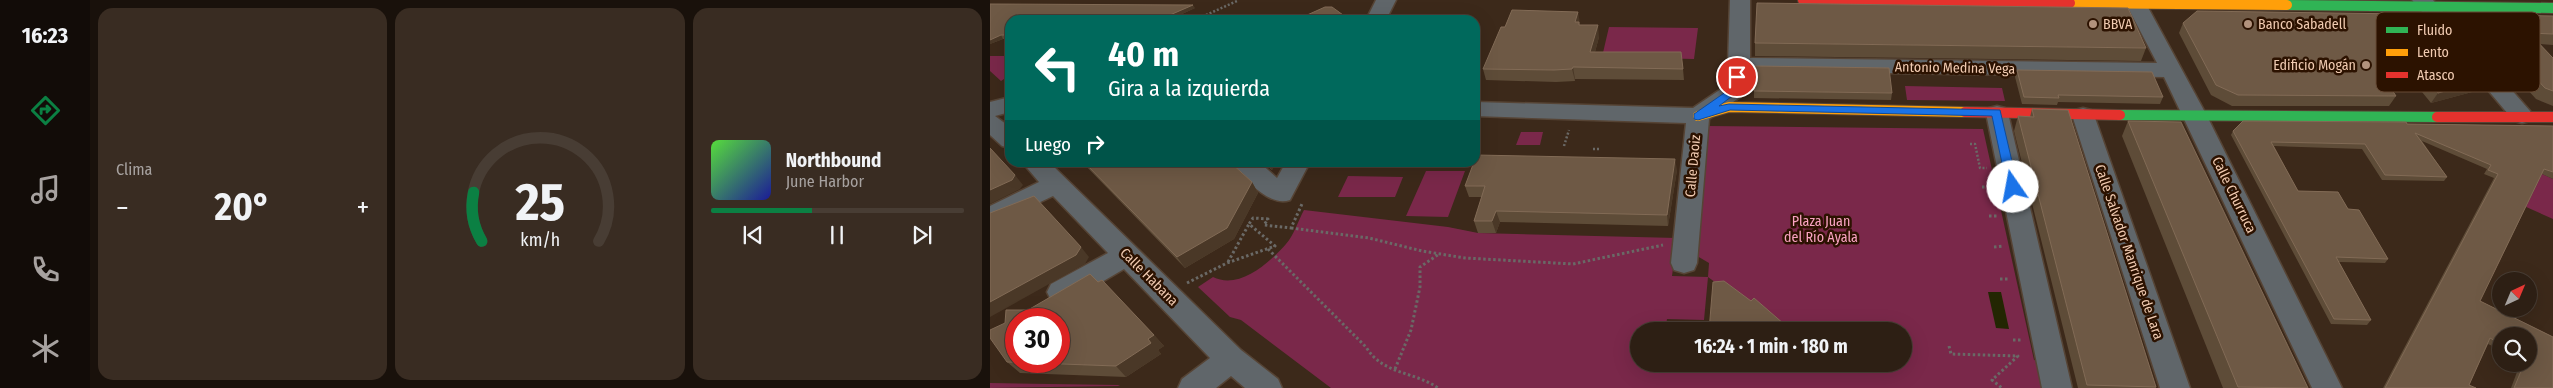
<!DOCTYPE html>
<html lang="es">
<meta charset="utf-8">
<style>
body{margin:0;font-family:"Fira Sans Condensed",sans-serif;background:#392c22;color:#f1f3f6;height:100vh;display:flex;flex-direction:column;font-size:19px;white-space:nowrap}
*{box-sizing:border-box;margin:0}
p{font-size:16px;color:#a7a2a0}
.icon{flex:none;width:28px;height:28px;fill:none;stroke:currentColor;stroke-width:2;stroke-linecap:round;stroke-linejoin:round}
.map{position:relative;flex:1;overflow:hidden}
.details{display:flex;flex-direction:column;gap:8px;padding:8px;background:#19110b;width:900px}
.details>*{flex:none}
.hud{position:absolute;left:15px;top:15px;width:475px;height:152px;border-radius:15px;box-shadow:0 5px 20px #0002,0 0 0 1px #483d34;background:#00695c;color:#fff;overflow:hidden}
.needle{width:32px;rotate:44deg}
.fabs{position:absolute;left:1502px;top:272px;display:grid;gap:10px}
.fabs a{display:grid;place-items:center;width:45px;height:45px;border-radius:50%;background:#2d1f14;box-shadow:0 5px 20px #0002,0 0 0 1px #483d34;font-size:25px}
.speed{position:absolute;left:15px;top:308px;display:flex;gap:10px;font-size:25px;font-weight:700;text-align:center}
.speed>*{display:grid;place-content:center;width:65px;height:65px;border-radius:50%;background:#2d1f14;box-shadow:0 5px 20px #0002,0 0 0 1px #483d34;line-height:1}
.speed .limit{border:8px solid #d22;background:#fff;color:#111}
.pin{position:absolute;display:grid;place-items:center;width:42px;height:42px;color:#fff;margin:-21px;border:2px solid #fff;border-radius:50%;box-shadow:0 1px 5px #0007}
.me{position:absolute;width:55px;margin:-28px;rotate:348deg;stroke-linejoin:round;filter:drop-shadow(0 0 4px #0008)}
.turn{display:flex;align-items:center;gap:18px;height:105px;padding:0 20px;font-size:22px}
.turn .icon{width:65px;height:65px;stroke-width:2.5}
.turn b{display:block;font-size:35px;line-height:42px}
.then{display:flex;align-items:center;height:48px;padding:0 20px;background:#0003;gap:10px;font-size:19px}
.big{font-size:38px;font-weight:700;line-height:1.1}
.details .card{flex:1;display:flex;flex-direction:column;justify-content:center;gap:8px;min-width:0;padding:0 18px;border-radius:15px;background:#392c22}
.details .dial{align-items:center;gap:0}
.dial svg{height:130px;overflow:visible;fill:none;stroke:#483d34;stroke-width:7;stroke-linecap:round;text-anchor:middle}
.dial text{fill:#f1f3f6;stroke:none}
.song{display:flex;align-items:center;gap:15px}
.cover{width:60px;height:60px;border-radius:8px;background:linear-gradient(135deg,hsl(110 70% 55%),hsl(240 70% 35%))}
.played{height:5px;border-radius:2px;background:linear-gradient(90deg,#0b8043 40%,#483d34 40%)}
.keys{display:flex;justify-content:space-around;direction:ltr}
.heat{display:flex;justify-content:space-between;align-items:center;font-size:28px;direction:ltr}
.details .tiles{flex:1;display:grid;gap:8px;grid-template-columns:repeat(3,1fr)}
.trip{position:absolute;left:640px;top:322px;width:282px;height:50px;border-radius:25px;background:#2d1f14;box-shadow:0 5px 20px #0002,0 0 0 1px #483d34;font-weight:700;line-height:50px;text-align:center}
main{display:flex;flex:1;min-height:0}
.dock{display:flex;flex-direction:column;width:90px;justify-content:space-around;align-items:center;background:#120c08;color:#a7a2a0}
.dock .icon{width:35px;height:35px}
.dock .selected{color:#0b8043}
.dock b{font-size:22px;color:#f1f3f6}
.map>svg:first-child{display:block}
</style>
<main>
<nav class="dock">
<b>16:23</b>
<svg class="icon selected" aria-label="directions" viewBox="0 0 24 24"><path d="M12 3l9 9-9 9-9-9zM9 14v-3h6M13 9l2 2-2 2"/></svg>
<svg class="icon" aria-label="music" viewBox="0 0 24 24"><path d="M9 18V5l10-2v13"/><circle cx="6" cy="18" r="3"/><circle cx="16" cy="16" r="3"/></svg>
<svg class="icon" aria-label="phone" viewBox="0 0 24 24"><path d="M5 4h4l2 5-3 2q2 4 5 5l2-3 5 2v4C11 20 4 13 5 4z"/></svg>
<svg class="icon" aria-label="climate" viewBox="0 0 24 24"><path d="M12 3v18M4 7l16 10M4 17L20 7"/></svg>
</nav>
<section class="details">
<div class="tiles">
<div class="card"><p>Clima</p>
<div class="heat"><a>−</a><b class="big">20°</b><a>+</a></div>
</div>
<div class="card dial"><svg viewBox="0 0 100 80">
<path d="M14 69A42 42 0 1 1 86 69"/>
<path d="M14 69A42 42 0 0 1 9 39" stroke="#0b8043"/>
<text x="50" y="56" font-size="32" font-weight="700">25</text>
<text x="50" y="72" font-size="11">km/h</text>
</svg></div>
<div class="card">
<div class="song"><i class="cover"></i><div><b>Northbound</b><p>June Harbor</p></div></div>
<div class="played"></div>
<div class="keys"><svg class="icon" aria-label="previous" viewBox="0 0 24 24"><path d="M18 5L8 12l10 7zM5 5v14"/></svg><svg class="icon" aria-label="pause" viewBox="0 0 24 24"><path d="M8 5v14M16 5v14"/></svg><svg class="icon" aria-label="next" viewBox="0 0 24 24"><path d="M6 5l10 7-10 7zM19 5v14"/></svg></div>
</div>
</div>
</section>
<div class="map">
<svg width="1563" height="388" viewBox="0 0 1563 388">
<rect width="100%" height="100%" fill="#3c291a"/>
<!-- green -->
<path fill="#7a284a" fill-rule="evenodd" d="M619,27L708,28L704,59L612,57Z
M0,56H20V75L11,81L0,71Z
M915,86L1012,88L1015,101L917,100Z
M717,126L993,129L1044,360L1050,361L1056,388H341L251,320L240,317L208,287L223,277C249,290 279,263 296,244C304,235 308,221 314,210L458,227L488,233L687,238L682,276L718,277L719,263L702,253ZM718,277L791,331H914V364H649V331H675L677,319L714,320Z
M531,132H553L550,145H526Z
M341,162H463V163L460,168L339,166Z
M436,171H475L458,217L416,216Z
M1550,173L1563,179V219L1534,206Z
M358,176L413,177L405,197H348Z
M0,383L128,385L130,386L0,388Z"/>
<!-- water -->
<path fill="#232602" d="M998,292H1011L1019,329L1006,328Z"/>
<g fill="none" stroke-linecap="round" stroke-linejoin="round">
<defs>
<path id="street" d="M386,0H406L396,20H376Z
M740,0H760V58L1167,63L1134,0H1154L1217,116L1352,388H1322L1174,77L759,71L756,90L753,95L719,119L707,263L704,270L694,273L684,270L681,263L696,123L485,116V102L703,108L734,87L738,64Z
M1422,0H1443L1540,111L1543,116L1540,121L1532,123L1524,121Z
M20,97V112L5,116L20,127V148L12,146L0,135V102Z
M1007,106L1015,108L1018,113L1082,388H1052L996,113L999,108Z
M1093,108L1101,110L1104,115L1200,388H1170L1082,115L1085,110Z
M32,162H59L251,350L288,379L292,388H255L241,376L226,388H188L192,379L220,358L134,269L81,300L71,303L61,300L57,292L61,284L118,253L63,196L0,226V206L49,182Z
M240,162H269L287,178L296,162H320L300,200C279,207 259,181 243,168Z"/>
<path id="fast" d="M1297,5L1563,8
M1130,115L1447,117"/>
<path id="slow" d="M1080,3L1297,5
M708,116L739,107L975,112"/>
<path id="jam" d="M813,0L1080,3
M975,112L1130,115
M1447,117H1563"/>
</defs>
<!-- street casing -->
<use href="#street" stroke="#564435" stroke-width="3"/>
<!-- fast casing -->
<use href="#fast" stroke="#564435" stroke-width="12"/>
<!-- slow casing -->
<use href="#slow" stroke="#564435" stroke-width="12"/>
<!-- jam casing -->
<use href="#jam" stroke="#564435" stroke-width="12"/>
<!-- path-far1 -->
<path stroke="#6a6966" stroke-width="2.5" stroke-dasharray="2 2" stroke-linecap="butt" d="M205,20L247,1
M980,144H985L990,168H997
M574,146L579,130
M603,149H610"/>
<!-- path -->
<path stroke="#6a6966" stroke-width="3" stroke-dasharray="2.5 2.5" stroke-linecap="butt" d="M992,187H1001
M999,216H1008
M301,228L379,238L432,251L475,258L583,264L673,245
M1004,247L1013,246
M278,249L376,347C393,375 424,371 448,388
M238,262L259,224
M1010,279H1020
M197,283L237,263L285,246L259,224L263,218L278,219L274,225L301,228L312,204
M1023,340H1033
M959,346L961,354L1028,356L1002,380L1012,388
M405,369L421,330L430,287V267L449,254"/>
<!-- street -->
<use href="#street" fill="#60666a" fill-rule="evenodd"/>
<!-- fast -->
<use href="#fast" stroke="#30b455" stroke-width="10"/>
<!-- slow -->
<use href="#slow" stroke="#ff9f0a" stroke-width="10"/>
<!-- jam -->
<use href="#jam" stroke="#e5322d" stroke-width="10"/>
</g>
<!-- wall -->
<path fill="#5e4c38" d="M0,4L205,8L179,20H20V39H13L0,44Z
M1563,16V45L1550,44L1563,58V106L1546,99L1490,37L1498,27Z
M590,23V25L609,37L605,52L693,69L694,80L585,79V81L566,82L496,80L493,69Z
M1193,23L1489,82L1482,92L1441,103L1432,92L1403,91L1406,96L1399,106H1242L1221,95L1189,33Z
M765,43L1156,48L1151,61L765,56Z
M1027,70L1173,97L1170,104L1068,102L1067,105L1032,104L1025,77Z
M764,91L902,93L901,100L764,98Z
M1042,109L1166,387V388H1088L1024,131L1028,116L1040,117Z
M1138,121L1318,388H1233L1132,136Z
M1253,121L1416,122L1417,124L1563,126V179L1552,174L1490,301L1563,337V388H1521L1530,364H1539V336H1511V350L1498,344L1479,385L1486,388H1393L1504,178L1494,174L1497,169L1432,141L1457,177L1454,181L1392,180L1372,149L1284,146L1308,191L1348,192L1358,209L1369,210L1398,259L1395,263L1349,262L1381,320L1377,325L1341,324L1241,135L1243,131Z
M92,162H240L262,182L268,193L244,239L195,268Z
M272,162H286L282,170Z
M687,170L678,226L510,222L506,233H488L484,221L492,197H479L475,186Z
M164,335L174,346L168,350L171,354L136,377L30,373L17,362Z"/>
<!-- shaded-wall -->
<path fill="#4a3827" d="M203,5L205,8L179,20H175L173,18Z
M588,12L590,23V24L592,33L585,22Z
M608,25L609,37L602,63L600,52Z
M11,35L13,39L0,44V40Z
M583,67L585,79V81L582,69Z
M1489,82L1482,92L1441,103L1448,93Z
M685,159L687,170L678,226L677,215Z
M277,162H286L282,170Z
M25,175L33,185L30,189L0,204V190Z
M262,182L268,193L244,239L195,268L187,257Z
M506,211L510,222L506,233L502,221Z
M91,247L99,257L95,264L0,317V302Z
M164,335L174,346L168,350L171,354L136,377L126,366L158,339Z"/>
<!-- building -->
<path fill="#6e5945" stroke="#826b56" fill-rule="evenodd" d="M767,3L1138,8L1156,48L765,43Z
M0,4L203,5L173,18L176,20H20V35H11L0,40Z
M335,7H342L360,20H306Z
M522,10L588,12L585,22H589V25H608L600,52H691L693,69L583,67L582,69L564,70L493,69L511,27H515Z
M1207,11L1413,14L1444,26L1489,82L1448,93L1440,82L1395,80L1406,96L1248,95L1226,85L1193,23Z
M1507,15L1563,16V34L1539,33L1563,58V91L1555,88L1498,27Z
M765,66L899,68L902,93L764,91Z
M1027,70L1162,72L1173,97L1068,95L1069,98L1034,97Z
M1042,109L1078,110L1166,387L1097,385L1028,116L1044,117Z
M1138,121L1191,122L1318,388L1248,387Z
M1253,121L1416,122L1417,124L1563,126V172L1554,169L1490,301L1563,337V388H1524L1534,364H1539V336H1511V344L1500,338L1479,385L1486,388H1395L1508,174L1498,170L1501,165L1425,133L1457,177L1395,175L1375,144L1281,142L1308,191L1348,192L1358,209L1369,210L1398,259L1346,257L1381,320L1344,319L1243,131Z
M0,148L25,175L22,180L0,190Z
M486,155L685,159L677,215L506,211L502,221H484L495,186H475L484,162H485V159Z
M94,162H240L262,182L237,228L187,257Z
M44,196L91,247L86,255L0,302V213Z
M100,274L108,282L112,280L164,335L158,339L161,343L126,366L17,362L0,338V330L15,323L16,310H38ZM26,319H69V361H26Z
M734,281L761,301L764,298L802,331H719L723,282Z"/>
<!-- route -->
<path fill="#1a73e8" stroke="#114b97" d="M747,74L752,77L750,90L729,106L739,104L1010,110L1028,187L1023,191L1017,187L1002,116L740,110L708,120L704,119V114L740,89L742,77Z"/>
<!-- markers -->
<g fill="#b2927c" stroke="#2c1200" stroke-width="2">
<circle cx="1103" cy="24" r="5"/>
<circle cx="1258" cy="24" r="5"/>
<circle cx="1376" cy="65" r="5"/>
</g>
<g text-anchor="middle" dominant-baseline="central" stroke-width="5" stroke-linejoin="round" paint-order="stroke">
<!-- poi labels -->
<g font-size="14" fill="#f1cbb1" stroke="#2c1200" text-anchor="start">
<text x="1113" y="24">BBVA</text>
<text x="1268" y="24">Banco Sabadell</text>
<text x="1366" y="65" text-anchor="end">Edificio Mogán</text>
</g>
<!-- street labels -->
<g font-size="14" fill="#f1cbb1" stroke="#2c1200">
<text transform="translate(965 68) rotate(1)">Antonio Medina Vega</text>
<text transform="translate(703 166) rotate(-85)">Calle Daoiz</text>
<text transform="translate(1244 195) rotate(64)">Calle Churruca</text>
<text transform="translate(1139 252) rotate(71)">Calle Salvador Manrique de Lara</text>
<text transform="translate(159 277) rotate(45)">Calle Habana</text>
</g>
<!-- park labels -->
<g font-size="14" fill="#faa3c2" stroke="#2c1200">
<text x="831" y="221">Plaza Juan<tspan x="831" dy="16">del Río Ayala</tspan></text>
</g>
</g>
<!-- legend -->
<rect x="1386" y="12" width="164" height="80" rx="8" fill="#2c1200" stroke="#674a35" stroke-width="1"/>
<rect x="1396" y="27" width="22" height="6" fill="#30b455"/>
<rect x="1396" y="49" width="22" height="7" fill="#ff9f0a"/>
<rect x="1396" y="72" width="22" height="6" fill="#e5322d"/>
<g font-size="14" fill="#f1cbb1">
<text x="1427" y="35">Fluido</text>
<text x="1427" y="57">Lento</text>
<text x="1427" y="80">Atasco</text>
</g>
</svg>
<div class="fabs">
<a><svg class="needle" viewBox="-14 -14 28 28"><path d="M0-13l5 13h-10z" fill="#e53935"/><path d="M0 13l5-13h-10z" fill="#a7a2a0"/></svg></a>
<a><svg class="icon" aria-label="search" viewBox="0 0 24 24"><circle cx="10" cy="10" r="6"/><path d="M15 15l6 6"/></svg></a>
</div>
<div class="speed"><div class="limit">30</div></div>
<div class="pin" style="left:747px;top:77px;background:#d93025"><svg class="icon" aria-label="arrive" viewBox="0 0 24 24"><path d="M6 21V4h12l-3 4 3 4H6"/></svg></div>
<svg class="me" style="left:1023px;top:187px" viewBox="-20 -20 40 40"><circle r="19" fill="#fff"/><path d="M0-13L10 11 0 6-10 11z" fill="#1a73e8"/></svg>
<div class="trip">16:24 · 1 min · 180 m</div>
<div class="hud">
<div class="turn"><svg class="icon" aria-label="left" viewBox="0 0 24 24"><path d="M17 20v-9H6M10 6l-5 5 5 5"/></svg><div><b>40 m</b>Gira a la izquierda</div></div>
<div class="then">Luego<svg class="icon" aria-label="right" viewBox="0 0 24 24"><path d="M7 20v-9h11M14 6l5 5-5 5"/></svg></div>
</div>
</div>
</main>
